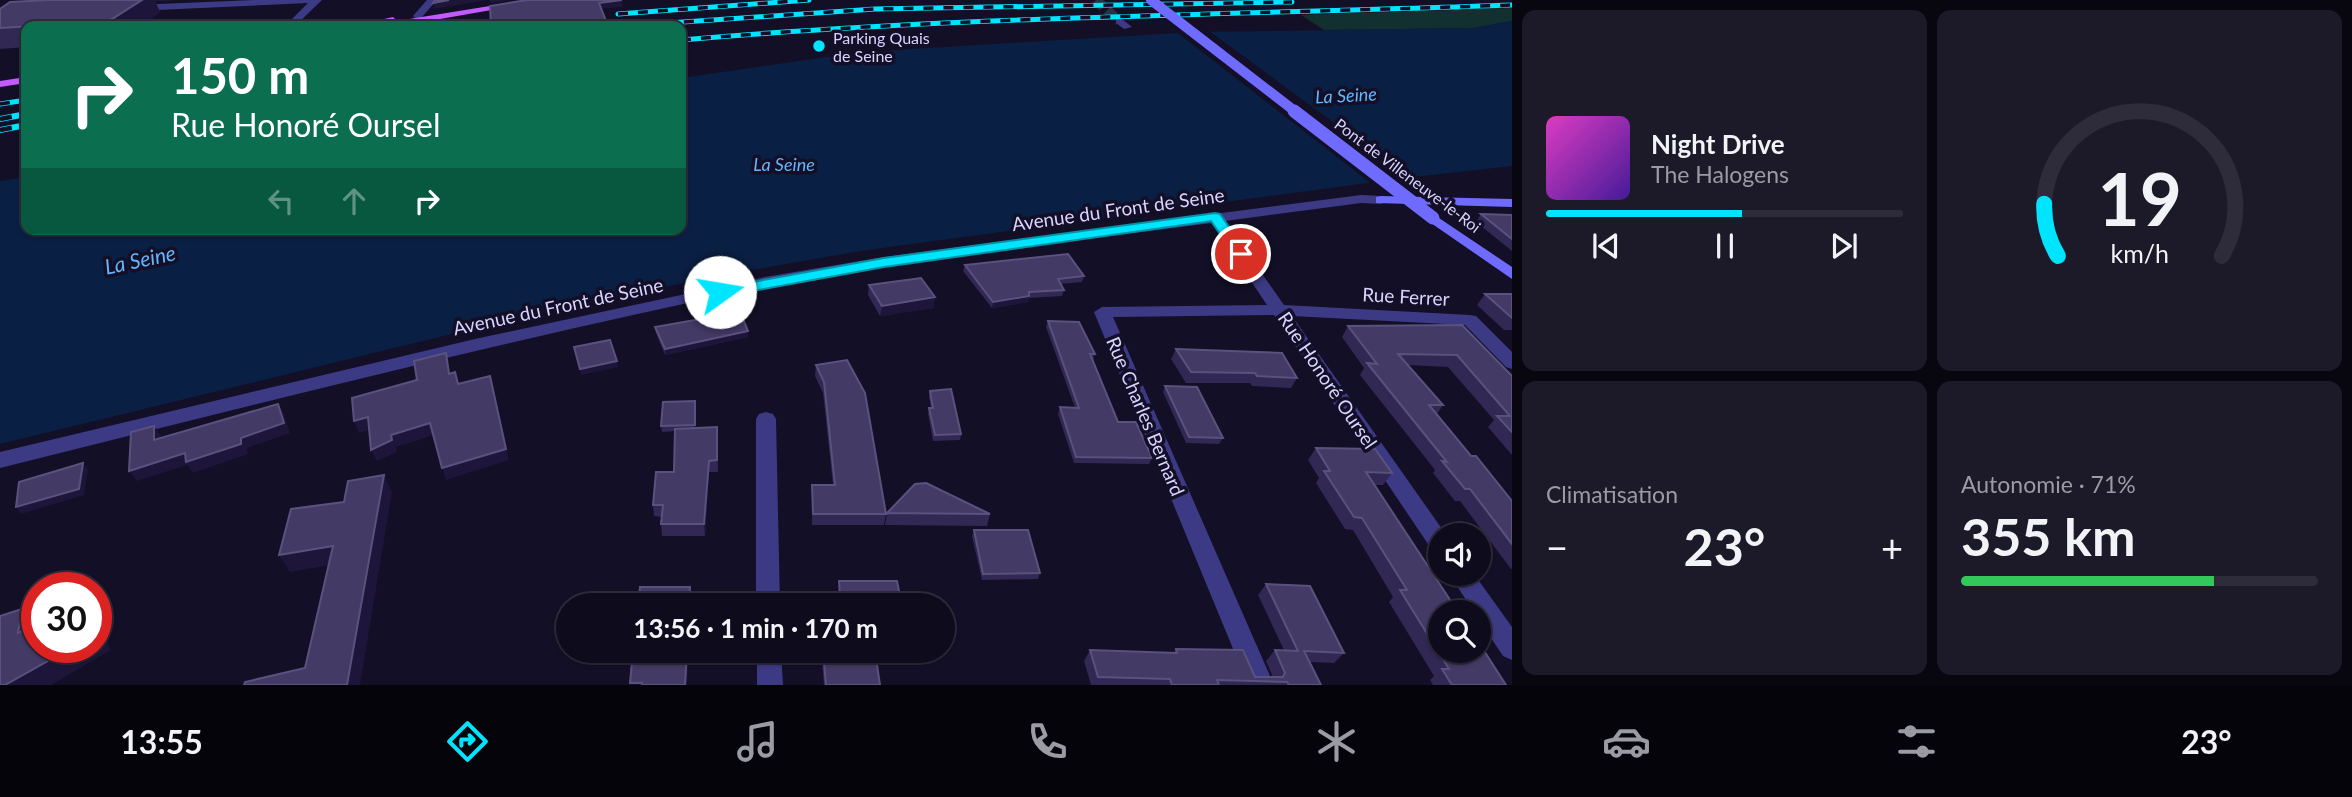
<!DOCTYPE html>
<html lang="fr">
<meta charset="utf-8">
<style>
body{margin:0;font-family:Lato,sans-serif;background:#1c1929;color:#f1f3f6;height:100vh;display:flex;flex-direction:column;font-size:26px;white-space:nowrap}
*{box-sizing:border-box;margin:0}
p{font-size:23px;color:#9b9ba3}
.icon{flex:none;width:38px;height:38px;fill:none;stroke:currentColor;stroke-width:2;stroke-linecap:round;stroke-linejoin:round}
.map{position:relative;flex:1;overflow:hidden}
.panel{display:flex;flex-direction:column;gap:10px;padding:10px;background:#08060f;width:840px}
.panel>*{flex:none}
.banner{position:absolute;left:21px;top:21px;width:665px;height:214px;border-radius:14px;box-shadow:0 2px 5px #0004,0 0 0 2px #2e2b3b;background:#0b6e4f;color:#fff;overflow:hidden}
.tools{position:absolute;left:1428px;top:523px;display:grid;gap:14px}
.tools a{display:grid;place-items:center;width:63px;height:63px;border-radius:50%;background:#0e0b1c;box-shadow:0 2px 5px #0004,0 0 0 2px #2e2b3b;font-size:35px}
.speed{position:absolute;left:21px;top:572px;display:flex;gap:14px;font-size:35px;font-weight:700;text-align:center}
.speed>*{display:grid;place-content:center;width:91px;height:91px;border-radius:50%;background:#0e0b1c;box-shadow:0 2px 5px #0004,0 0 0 2px #2e2b3b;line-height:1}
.speed .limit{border:10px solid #d22;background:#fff;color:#111}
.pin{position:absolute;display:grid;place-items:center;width:60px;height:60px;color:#fff;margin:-30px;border:4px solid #fff;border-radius:50%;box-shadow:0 2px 7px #0007}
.me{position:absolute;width:77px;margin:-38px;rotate:77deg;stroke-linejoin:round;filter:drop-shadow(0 0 5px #0008)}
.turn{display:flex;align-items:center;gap:24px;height:147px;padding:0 35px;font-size:32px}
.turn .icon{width:91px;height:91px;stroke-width:2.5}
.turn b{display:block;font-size:49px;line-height:60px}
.lanes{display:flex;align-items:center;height:66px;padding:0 35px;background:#0003;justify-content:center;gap:35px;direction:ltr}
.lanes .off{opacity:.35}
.big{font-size:52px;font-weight:700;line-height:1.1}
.panel .tile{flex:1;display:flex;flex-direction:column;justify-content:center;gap:10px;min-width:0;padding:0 24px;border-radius:14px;background:#1c1929}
.panel .dial{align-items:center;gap:0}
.dial svg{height:182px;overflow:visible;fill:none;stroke:#2e2b3b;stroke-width:7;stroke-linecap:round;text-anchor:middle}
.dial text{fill:#f1f3f6;stroke:none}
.song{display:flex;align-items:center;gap:21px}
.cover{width:84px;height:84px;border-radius:10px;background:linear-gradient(135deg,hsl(310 70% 55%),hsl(260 70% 35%))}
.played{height:7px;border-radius:4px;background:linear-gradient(90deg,#00e5ff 55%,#2e2b3b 55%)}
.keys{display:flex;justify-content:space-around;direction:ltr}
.heat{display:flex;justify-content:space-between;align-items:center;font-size:38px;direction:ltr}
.charge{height:10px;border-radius:5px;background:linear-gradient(90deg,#34c759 71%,#2e2b3b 0)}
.panel .tiles{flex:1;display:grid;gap:10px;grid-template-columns:repeat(2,1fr)}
.trip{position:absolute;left:556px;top:593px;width:399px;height:70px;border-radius:35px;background:#0e0b1c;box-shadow:0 2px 5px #0004,0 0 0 2px #2e2b3b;font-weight:700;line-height:70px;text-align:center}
.dock{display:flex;height:112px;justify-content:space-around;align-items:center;background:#06040b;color:#9b9ba3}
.dock .icon{width:49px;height:49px}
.dock .on{color:#00e5ff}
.dock b{font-size:32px;color:#f1f3f6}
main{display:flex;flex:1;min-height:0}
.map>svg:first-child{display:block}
</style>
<main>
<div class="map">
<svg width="1512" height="685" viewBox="0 0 1512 685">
<rect width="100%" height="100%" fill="#130f26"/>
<!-- green -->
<path fill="#12302f" d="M1512,8V21L1474,28L1324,30L1301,15Z"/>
<!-- water -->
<path fill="#0a1f44" d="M1512,21V166L1405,178L860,251L718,276L538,313L0,444V181L26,177V229H681V78L862,52L1193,32L1474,28Z"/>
<!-- pier -->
<path fill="#130f26" d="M1205,28L1412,180L1373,185L1174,30Z"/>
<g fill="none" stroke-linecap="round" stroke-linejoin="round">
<!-- street-tunnel -->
<path stroke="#312d47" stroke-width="10" stroke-dasharray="10 5" stroke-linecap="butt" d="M1096,0L1119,21"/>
<!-- street -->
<path fill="#3d3a85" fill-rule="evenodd" d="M254,0H322L295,26H285L308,3L135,11L130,8L135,5Z
M427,0H437L421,18H415L413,16Z
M1116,19H1122L1132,27L1124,29L1116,23Z
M1361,195L1381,196L1388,200L1381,204L1361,203L1225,221L1284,305L1470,315L1476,316L1512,352V369L1506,367L1465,325L1292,316L1447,536H1440V552L1432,550L1274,315L1113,317L1274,685H1248L1094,312L1102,307L1267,305L1212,223C1062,243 910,257 763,287C507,340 254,405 0,468V452L475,339L765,277L884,257Z
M766,412L773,414L776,419L780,606H756V419L759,414Z
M1449,574H1474L1512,627V660L1503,656L1479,620V612H1474Z
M757,651H781L783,685H757Z"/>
<!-- secondary -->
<path fill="#6f6bff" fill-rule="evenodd" d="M1381,196L1512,199V207L1376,203V197Z
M1433,214L1512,267V279L1428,221L1426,218L1428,215Z"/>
<!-- primary -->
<path fill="#c25bff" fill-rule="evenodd" d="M527,0H549L400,26H353L393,17L397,21Z
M26,77V83L0,87V81Z"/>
<defs>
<path id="rail-far1" d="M618,14L809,0
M596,26L632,23
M624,26L875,9L1292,2
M681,40C958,16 1235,15 1512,5
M0,104L26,100"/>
<path id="rail" d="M0,119L26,114
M0,130L26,125"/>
</defs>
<!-- rail-far1 casing -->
<use href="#rail-far1" stroke="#00e5ff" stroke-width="5"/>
<!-- rail casing -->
<use href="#rail" stroke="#00e5ff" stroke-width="6"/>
<!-- rail-far1 -->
<use href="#rail-far1" stroke="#130f26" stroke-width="3.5" stroke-dasharray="10" stroke-linecap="butt"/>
<!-- rail -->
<use href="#rail" stroke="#130f26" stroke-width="4.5" stroke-dasharray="12" stroke-linecap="butt"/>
<!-- secondary-bridge-far1 -->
<path stroke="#6f6bff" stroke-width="10" d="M1151,0L1296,112"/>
<!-- secondary-bridge -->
<path stroke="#6f6bff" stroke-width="13" d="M1294,111L1433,218"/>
</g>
<!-- wall -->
<path fill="#312854" d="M48,0H177L155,1L160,12L140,26H26V47L0,49V9Z
M1481,214L1512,215V251L1476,222Z
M965,265L1084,276L1082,282L1060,284L1064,290L1062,296L1029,298L1028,302L992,308L963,271Z
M869,285L935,297L933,308L880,316L868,295Z
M1485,294H1512V330H1504L1477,305Z
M1048,321L1095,354L1093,360L1118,422L1152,458L1149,464L1074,463L1058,414L1060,407L1075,408L1046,327Z
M1462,325L1512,376V455L1488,427L1494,420L1448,367L1408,365L1443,405L1437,414L1471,456L1512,501V569H1511L1460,501H1455L1433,473L1435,470L1360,375L1364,368L1342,337L1348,326Z
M655,327L748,337L665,355L656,333Z
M1176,349L1297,378L1291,388L1252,386L1250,383H1186L1171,359Z
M816,365L886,514L884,525H812V485H833L823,393L815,376Z
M1165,386L1223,438L1219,444L1186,443L1163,392Z
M930,391L961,434L960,440L933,441L928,414L929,408H931L929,397Z
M695,401V428L717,427L718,472H709L705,536H662L661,524L662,517L654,516L653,505L674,472L675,431L662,432L661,426Z
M1316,448L1392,473L1383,485H1374L1506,685H1433L1430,680L1434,676L1389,602L1393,597L1353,530L1345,529L1316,483L1319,478L1308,460Z
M887,513L990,514L987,526L885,525Z
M974,530L1040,573L1038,579L982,580L972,536Z
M839,581L902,606H830L831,595H838Z
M1266,584L1344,653L1334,663L1310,662L1321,685H1091L1084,661L1090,650L1174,653L1176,649L1255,677H1273L1266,661L1275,650H1284L1258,595Z
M821,651H875L880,685H824Z"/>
<!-- shaded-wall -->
<path fill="#1d163a" d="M55,0H177L155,1L160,12L140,26H105L102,22Z
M449,0H487L434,9L433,3Z
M490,0H511L491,3Z
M622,0L623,7L599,9V3Z
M1029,296L1028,302L992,308L993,302Z
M935,297L933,308L880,316L882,306Z
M748,331V337L665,355V349Z
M617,361L618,367L581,375L580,369Z
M490,376L509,460L446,480L442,468Z
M278,404L284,414L290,433L247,448L248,454L193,473L187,465L137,481L129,471L185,453Z
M368,417L374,429L359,433L354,421Z
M430,423L434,435L396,447L397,452L377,461L371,450L391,435Z
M154,426L161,436V450L154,440Z
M709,461V472L705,536L704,524Z
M83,463L88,470L84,495L21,514L16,507Z
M384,475L392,492L360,685H347Z
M333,546L342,563L290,572L279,555Z
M22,609L37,623L18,633Z
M96,618L111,650L51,685H5L71,648H96Z
M687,651H689L687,685H685Z"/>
<!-- building -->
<path fill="#433a66" stroke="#5a527e" stroke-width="2" d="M48,0H142L112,19L102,22L0,28V9L10,2Z
M435,0H449L433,3Z
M527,0H622L599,3L608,26H491L490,6Z
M1481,214L1512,215V239Z
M1068,254L1084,276L1058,279L1064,290L1029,292V296L993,302L965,265Z
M921,278L935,297L882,306L869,285Z
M1485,294H1512V318Z
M740,312L748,331L665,349L655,327Z
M1048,321L1079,322L1095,354H1090L1118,422H1136L1152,458L1076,457L1060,407L1079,408Z
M1462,325L1512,376V432L1497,416H1510L1457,355L1398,354L1443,405H1429L1471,456H1476L1512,501V544L1470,489H1465L1442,461L1447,462L1367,363L1377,364L1348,326Z
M610,340L617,361L580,369L574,347Z
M1176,349L1282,353L1297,378L1257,376L1255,373L1191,372Z
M446,353L449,374L455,372L458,384L490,376L506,449L442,468L430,423L391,435L392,440L371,450L368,417L354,421L352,398L417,380L414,361Z
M847,360L865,393L886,514H813L812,485H835L824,382L816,365Z
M1165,386L1197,387L1223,438L1189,437Z
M951,389L961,434L935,435L929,408H933L930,391Z
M695,401V425L661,426L663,402Z
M278,404L284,423L241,438V444L186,462L185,453L129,471L131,432L154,426V440Z
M717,427V460L709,461L704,524H661L663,505H653L656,472H674L675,429Z
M1316,448L1375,449L1392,473L1366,472L1458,612H1440V651H1479V643L1506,685H1452L1442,669H1449L1400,590H1407L1362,518L1354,517L1324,471H1330Z
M83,463L79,489L16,507L19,482Z
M384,475L347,685H244L245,682L305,668L333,546L279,555L291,509L344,502L348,481Z
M926,483L990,514L887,513L915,484Z
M974,530H1028L1040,573L983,574Z
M839,581H897L902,606H832L831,595H840Z
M1266,584L1310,586L1344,653L1304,651L1321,685H1289L1287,682L1217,680L1219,685H1172L1170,679L1098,677L1090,650L1177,653L1176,649L1243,650L1255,677H1283L1285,673L1275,650L1298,651Z
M640,587H690L689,606H638Z
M22,609L18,633L37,623V648H71L5,685H0V616Z
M633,651H687L685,685H642V683H630Z
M823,651H875L880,685H826Z"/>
<!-- route -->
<path fill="#00e5ff" stroke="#0095a6" stroke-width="2" d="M1215,213L1220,214L1246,251V257H1236L1211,221L884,267L720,297L712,292L720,288L884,258Z"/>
<!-- markers -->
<circle fill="#00e5ff" stroke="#130f26" stroke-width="2.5" cx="819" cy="46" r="7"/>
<g text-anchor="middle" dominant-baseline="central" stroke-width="7" stroke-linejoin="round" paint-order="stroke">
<!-- far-poi labels -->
<g font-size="16" fill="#d9d4ff" stroke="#130f26" text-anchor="start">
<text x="833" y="37">Parking Quais<tspan x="833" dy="18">de Seine</tspan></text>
</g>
<!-- far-street labels -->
<g font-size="16" fill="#d9d4ff" stroke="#130f26">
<text transform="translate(1408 175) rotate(37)">Pont de Villeneuve-le-Roi</text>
</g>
<!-- far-water labels -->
<g font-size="18" font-style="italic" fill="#62b6ff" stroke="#130f26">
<text transform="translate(1346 95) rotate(-3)">La Seine</text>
<text x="784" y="164">La Seine</text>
</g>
<!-- street labels -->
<g font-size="19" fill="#d9d4ff" stroke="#130f26">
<text transform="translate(1118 209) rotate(-8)">Avenue du Front de Seine</text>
<text transform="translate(1406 296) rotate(3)">Rue Ferrer</text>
<text transform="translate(558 306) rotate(-12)">Avenue du Front de Seine</text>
<text transform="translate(1328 380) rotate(56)">Rue Honoré Oursel</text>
<text transform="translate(1146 416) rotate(67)">Rue Charles Bernard</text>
</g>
<!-- water labels -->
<g font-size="21" font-style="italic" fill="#62b6ff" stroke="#130f26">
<text transform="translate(140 259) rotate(-12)">La Seine</text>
</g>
</g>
</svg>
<div class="tools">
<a><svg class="icon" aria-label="sound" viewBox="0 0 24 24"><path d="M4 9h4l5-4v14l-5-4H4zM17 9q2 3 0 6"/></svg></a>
<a><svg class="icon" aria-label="search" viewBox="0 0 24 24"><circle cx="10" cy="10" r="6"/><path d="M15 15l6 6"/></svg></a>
</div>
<div class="speed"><div class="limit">30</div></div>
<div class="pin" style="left:1241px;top:254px;background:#d93025"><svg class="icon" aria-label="arrive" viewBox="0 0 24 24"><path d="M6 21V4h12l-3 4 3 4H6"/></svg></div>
<svg class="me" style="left:720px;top:292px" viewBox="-20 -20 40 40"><circle r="19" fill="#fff"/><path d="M0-13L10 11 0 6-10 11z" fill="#00e5ff"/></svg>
<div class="trip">13:56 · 1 min · 170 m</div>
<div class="banner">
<div class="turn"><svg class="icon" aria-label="right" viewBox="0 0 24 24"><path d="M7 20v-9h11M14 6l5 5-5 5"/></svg><div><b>150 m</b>Rue Honoré Oursel</div></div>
<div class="lanes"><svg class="icon off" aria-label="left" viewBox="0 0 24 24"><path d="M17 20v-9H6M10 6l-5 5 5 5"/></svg><svg class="icon off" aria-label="ahead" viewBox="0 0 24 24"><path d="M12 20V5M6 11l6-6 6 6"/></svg><svg class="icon" aria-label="right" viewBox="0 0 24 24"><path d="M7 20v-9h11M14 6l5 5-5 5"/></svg></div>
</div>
</div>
<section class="panel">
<div class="tiles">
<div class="tile">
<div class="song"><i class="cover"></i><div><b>Night Drive</b><p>The Halogens</p></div></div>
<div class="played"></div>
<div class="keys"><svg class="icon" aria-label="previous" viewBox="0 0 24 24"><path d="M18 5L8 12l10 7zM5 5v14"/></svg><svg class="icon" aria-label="pause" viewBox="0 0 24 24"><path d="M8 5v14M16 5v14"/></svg><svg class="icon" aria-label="next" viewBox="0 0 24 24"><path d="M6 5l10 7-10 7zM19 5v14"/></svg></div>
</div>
<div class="tile dial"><svg viewBox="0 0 100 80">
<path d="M14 69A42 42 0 1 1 86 69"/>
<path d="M14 69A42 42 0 0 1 8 46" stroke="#00e5ff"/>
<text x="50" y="56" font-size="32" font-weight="700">19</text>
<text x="50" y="72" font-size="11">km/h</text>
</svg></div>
<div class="tile"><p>Climatisation</p>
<div class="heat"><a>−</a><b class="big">23°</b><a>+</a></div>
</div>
<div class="tile"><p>Autonomie · 71%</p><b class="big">355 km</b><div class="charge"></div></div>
</div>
</section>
</main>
<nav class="dock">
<b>13:55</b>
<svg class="icon on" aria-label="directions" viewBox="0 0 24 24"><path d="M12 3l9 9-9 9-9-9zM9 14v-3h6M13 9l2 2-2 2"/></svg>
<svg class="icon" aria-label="music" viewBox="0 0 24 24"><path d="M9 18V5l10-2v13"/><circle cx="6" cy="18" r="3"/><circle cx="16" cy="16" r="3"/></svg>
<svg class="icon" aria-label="phone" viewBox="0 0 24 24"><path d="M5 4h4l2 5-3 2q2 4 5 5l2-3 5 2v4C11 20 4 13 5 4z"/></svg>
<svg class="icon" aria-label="climate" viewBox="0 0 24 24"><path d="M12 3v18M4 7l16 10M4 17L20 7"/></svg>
<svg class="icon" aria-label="car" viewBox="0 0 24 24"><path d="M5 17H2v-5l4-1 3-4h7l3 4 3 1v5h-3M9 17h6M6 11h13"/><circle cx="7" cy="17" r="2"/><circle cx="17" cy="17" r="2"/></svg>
<svg class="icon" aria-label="filters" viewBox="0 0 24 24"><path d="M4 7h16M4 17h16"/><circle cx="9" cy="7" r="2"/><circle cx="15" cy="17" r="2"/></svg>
<b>23°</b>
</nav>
